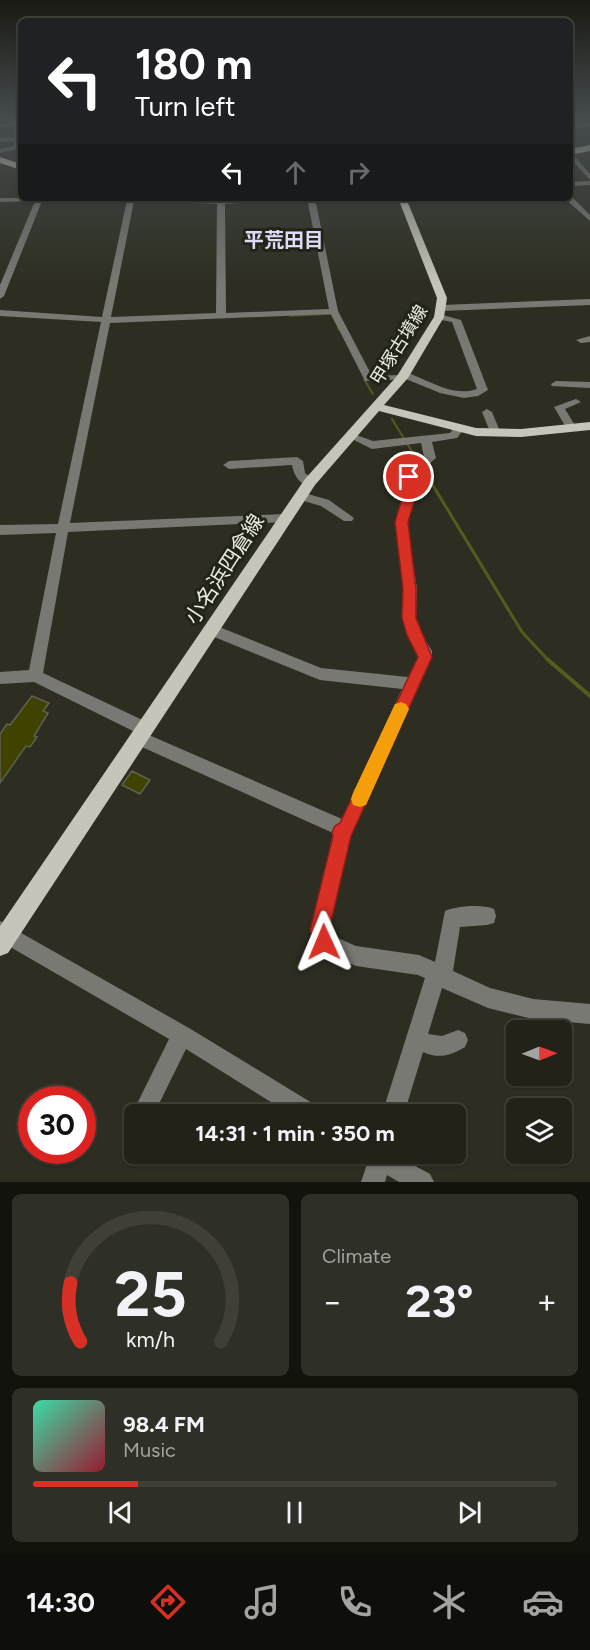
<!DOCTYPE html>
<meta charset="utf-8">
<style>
body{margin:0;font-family:Figtree,"Noto Sans JP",sans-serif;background:#2e2f26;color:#f1f3f6;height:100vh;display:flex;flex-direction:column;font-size:22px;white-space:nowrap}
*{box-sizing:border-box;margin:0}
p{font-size:20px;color:#a2a4a2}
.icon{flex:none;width:33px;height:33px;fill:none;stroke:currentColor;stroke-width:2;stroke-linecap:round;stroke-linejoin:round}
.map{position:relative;height:1182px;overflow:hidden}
.sheet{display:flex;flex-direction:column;gap:12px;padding:12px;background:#13130e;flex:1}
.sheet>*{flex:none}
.hud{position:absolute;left:18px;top:18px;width:555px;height:183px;border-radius:9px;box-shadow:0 2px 4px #0004,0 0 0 2px #3f3f38;background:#202124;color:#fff;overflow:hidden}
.needle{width:39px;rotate:89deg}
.buttons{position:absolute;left:506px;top:1020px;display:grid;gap:12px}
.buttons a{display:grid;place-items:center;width:66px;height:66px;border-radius:9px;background:#222219;box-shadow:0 2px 4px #0004,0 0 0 2px #3f3f38;font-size:30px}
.speed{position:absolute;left:18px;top:1086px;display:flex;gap:12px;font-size:30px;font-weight:700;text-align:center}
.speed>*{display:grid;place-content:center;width:78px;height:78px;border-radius:50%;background:#222219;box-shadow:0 2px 4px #0004,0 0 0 2px #3f3f38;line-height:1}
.speed .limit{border:9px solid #d22;background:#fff;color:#111}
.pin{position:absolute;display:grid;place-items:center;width:51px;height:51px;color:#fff;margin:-26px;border:3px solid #fff;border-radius:50%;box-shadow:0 2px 6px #0007}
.me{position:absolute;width:66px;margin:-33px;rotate:359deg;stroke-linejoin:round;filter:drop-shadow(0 0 4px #0008)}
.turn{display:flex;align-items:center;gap:21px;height:126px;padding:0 18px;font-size:27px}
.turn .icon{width:78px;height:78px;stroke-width:2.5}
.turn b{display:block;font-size:42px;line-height:51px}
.lanes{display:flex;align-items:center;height:57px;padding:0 18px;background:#0003;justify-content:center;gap:30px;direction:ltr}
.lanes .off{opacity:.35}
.big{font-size:45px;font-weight:700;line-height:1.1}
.sheet .tile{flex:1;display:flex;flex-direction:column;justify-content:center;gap:9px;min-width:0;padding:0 21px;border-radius:9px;background:#2e2f26}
.sheet .dial{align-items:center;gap:0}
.dial svg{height:156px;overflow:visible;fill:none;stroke:#3f3f38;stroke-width:7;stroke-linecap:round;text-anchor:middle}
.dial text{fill:#f1f3f6;stroke:none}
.song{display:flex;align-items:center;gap:18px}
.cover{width:72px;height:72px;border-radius:9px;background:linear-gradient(135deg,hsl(160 70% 55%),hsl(350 70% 35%))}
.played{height:6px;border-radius:3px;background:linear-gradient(90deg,#d93025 20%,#3f3f38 20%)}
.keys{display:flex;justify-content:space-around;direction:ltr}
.heat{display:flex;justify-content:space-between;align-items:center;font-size:33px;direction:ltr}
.sheet .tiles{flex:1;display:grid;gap:12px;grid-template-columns:1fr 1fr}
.tile:last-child{grid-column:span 2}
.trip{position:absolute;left:124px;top:1104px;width:342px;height:60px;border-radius:9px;background:#222219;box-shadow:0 2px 4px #0004,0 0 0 2px #3f3f38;font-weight:700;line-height:60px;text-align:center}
.tab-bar{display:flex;height:96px;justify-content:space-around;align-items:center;background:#0e0e0a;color:#a2a4a2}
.tab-bar .icon{width:42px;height:42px}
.tab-bar .active{color:#d93025}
.tab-bar b{font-size:27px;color:#f1f3f6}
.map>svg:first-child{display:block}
</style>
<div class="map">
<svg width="590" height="1182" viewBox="0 0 590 1182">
<rect width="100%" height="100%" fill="#2d2e21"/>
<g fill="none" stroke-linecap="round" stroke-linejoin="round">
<!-- stream-far3 -->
<path stroke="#575a1e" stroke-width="1.5" d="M290,316L331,314L339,329"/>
<!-- stream-far2 -->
<path stroke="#575a1e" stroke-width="2" d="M338,328L339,330
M364,379L373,394
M392,419L427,476"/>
<!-- stream-far1 -->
<path stroke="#575a1e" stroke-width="3" d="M426,474L522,632L548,660"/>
<!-- stream -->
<path stroke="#575a1e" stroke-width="4" d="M547,659L590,696"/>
</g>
<!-- building -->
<path fill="#404200" stroke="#5f6153" stroke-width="1.5" d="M32,696L49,703L43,711L48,713L34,736L37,737L30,747L26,746L0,783V734L7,724L10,725Z
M132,771L150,780L140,794L122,785Z"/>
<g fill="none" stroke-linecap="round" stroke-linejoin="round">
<!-- minor -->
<path fill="#787973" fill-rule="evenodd" d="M21,120V148L0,153V149L14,146V141L0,142V138L14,137V125L0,128V124Z
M590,123V127L570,128V124Z
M570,153L573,154L590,174V180L570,158Z
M590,181V185L570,186V182Z
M571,196L590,215V221L564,198Z
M0,198H72L68,200L42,201L4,296L0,299V285L35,201L0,202Z
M116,198L221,200L301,198L297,200L225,204L226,313L329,309L307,198H315L338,311L372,376L400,375L405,372C428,379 452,398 477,389L452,322L436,319L434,317L439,314L461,320L488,390L478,396L464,398L440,393L406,379L365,381L331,314L110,323L70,523L285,514L291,518L285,522L68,532L43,673L151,724L153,729L149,735L342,819L402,689L320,680L207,634L205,630L207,626L212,624L321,668L408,677L418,657V652L407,635L402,618L403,589L395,522L402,502L404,473L424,457L421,443L372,449L346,436L351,433L373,441L450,433L455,427H463L464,429L457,438L432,442L436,458L416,475L414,502L407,522L417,589L416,618L421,633L432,651V657L350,836L329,930L331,935L356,946L419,955L435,962L445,911C458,906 481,904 494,909L496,916L494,923L487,925L460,927L453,971L490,988L533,999L590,1004V1024L533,1019L488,1008L442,988L428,1034L442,1036L458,1030L465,1033L468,1040L465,1047C450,1056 439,1059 423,1052L404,1114H382L425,978L418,975L356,966L317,949L311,930L333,833L133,743L131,738L135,732L34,682L0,684V672L29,670L56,533L0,535V525L58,524L101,322L0,316V310L102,317L127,200ZM134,201L217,204L216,313L111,317Z
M590,299V305L442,311L438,308L442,305Z
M590,336V342L581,343L576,340Z
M556,381L590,382V388L552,386L551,384Z
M576,399L581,402L565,409L576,427L571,430L567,429L554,407Z
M487,409L492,412L501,434L500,436H492L491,434L482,412Z
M297,457L303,461L305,473L316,482L314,485C301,488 294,476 292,465L229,469L223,465L229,461Z
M301,492L329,500L354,518L352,521H344L321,506L297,499L295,496L297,493Z
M0,921L189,1028L317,1106L320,1114H290L186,1049L154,1114H135V1121L132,1114L169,1039L0,941Z
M361,1154H393L430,1174L434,1182H399L387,1175L385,1182H361L367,1164Z"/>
<!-- major -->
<path fill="#c5c6b9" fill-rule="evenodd" d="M398,198H406L447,298L444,317L408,378L384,405L476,428L521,429L590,422V430L521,437L476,436L379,411L315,485L8,953L0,956V926L305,479L397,376L434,317L437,298Z"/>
<!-- highway -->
<path fill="#e3e5d5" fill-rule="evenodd" d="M590,145V151L570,155V149Z
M0,157L21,164V170L0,163Z"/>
</g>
<!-- sky -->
<linearGradient id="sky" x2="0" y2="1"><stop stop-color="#191912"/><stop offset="0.42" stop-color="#464c4e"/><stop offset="1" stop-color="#464c4e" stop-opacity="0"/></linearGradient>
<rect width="590" height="284" fill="url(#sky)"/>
<!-- route -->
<path fill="#d93025" stroke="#8d1f18" stroke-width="1.5" d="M409,473L415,477L414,502L408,522L416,589V618L432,657L351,836L329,930L334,942L331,949L324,952L318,949L310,930L333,836L332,832L335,826L340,823L418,657L407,635L402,618L403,589L395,522L401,502L403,477Z"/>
<!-- slow -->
<path fill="#f59e0b" d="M401,702L406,704L409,709L366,805L360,807L353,805L351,799L353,793L395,704Z"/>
<g text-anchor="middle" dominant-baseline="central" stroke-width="6" stroke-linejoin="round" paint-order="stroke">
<!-- far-street labels -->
<g font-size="18" fill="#ebece4" stroke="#232418">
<text transform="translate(399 345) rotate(-58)">甲塚古墳線</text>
</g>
<!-- far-quarter labels -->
<g font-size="20" font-weight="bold" fill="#dedaf8" stroke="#232418">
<text x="284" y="240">平荒田目</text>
</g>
<!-- street labels -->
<g font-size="21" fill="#ebece4" stroke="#232418">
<text transform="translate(224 569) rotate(-57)">小名浜四倉線</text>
</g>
</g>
</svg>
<div class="buttons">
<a><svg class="needle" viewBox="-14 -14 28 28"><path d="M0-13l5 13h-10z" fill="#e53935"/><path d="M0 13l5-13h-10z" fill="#a2a4a2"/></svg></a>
<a><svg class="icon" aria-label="layers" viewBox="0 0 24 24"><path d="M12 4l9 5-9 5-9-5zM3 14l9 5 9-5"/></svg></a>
</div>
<div class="speed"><div class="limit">30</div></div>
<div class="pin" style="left:409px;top:477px;background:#d93025"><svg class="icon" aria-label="arrive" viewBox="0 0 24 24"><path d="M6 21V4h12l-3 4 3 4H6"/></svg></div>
<svg class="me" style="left:324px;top:942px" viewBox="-20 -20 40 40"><path d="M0-17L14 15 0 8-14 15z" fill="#d93025" stroke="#fff" stroke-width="4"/></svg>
<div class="trip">14:31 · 1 min · 350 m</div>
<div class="hud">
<div class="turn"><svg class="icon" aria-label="left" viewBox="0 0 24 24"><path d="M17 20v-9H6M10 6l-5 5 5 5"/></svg><div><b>180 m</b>Turn left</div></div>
<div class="lanes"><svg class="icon" aria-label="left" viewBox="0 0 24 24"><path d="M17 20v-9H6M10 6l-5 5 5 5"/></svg><svg class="icon off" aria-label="ahead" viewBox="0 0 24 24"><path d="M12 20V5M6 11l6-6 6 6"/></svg><svg class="icon off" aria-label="right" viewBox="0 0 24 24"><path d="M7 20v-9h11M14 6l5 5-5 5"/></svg></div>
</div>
</div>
<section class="sheet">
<div class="tiles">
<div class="tile dial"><svg viewBox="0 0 100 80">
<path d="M14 69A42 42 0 1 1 86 69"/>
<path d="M14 69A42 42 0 0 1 9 39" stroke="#d93025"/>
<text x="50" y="56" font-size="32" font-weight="700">25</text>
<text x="50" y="72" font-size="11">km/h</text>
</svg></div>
<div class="tile"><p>Climate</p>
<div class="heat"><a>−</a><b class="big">23°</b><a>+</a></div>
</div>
<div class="tile">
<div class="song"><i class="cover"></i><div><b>98.4 FM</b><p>Music</p></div></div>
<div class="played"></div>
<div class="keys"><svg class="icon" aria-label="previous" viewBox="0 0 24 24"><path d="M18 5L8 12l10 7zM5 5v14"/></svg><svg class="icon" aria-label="pause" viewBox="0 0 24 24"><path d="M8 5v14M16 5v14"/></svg><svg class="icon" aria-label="next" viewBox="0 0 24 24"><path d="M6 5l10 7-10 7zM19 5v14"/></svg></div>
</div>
</div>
</section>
<nav class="tab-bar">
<b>14:30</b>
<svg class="icon active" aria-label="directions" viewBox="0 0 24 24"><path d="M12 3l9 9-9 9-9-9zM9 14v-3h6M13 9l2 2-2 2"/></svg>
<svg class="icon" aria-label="music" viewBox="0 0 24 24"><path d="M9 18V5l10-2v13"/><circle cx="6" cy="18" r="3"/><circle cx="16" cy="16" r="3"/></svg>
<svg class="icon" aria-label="phone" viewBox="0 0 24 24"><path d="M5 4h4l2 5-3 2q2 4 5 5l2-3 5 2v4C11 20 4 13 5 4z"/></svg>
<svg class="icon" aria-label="climate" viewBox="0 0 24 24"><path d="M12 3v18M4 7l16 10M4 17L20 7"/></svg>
<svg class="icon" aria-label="car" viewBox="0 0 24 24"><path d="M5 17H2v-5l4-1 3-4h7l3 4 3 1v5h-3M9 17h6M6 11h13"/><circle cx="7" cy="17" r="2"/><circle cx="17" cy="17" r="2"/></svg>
</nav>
